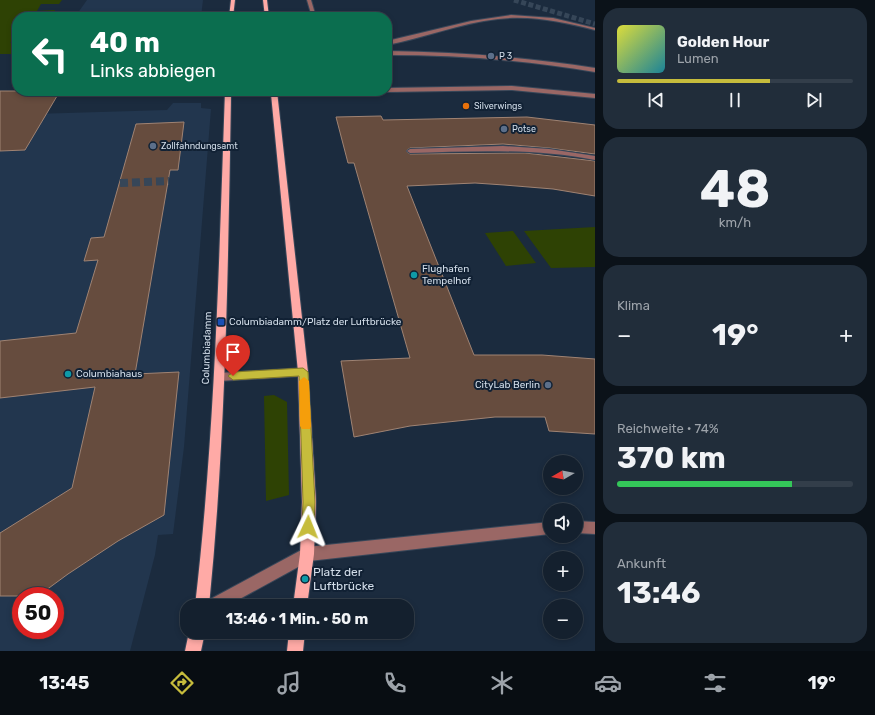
<!DOCTYPE html>
<html lang="de">
<meta charset="utf-8">
<style>
body{margin:0;font-family:Rubik,sans-serif;background:#212d3a;color:#f1f3f6;height:100vh;display:flex;flex-direction:column;font-size:15px;white-space:nowrap}
*{box-sizing:border-box;margin:0}
p{font-size:13px;color:#9da3aa}
.icon{flex:none;width:22px;height:22px;fill:none;stroke:currentColor;stroke-width:2;stroke-linecap:round;stroke-linejoin:round}
.map{position:relative;flex:1;overflow:hidden}
.drawer{display:flex;flex-direction:column;gap:8px;padding:8px;background:#0b1219;width:280px}
.drawer>*{flex:none}
.banner{position:absolute;left:12px;top:12px;width:380px;height:84px;border-radius:16px;box-shadow:0 2px 6px #0003,0 0 0 1px #333e4a;background:#0b6e4f;color:#fff;overflow:hidden}
.needle{width:26px;rotate:261deg}
.controls{position:absolute;left:543px;top:455px;display:grid;gap:8px}
.controls a{display:grid;place-items:center;width:40px;height:40px;border-radius:50%;background:#14202e;box-shadow:0 2px 6px #0003,0 0 0 1px #333e4a;font-size:20px}
.speed{position:absolute;left:12px;top:587px;display:flex;gap:8px;font-size:20px;font-weight:700;text-align:center}
.speed>*{display:grid;place-content:center;width:52px;height:52px;border-radius:50%;background:#14202e;box-shadow:0 2px 6px #0003,0 0 0 1px #333e4a;line-height:1}
.speed .limit{border:6px solid #d22;background:#fff;color:#111}
.pin{position:absolute;display:grid;place-items:center;width:34px;height:34px;color:#fff;margin:-41px -17px;border-radius:50% 50% 50% 0;rotate:-45deg;box-shadow:0 0 4px #0007}
.pin .icon{rotate:45deg}
.me{position:absolute;width:44px;margin:-22px;rotate:2deg;stroke-linejoin:round;filter:drop-shadow(0 0 3px #0008)}
.turn{display:flex;align-items:center;gap:14px;height:84px;padding:0 12px;font-size:18px}
.turn .icon{width:52px;height:52px;stroke-width:2.5}
.turn b{display:block;font-size:28px;line-height:34px}
.big{font-size:30px;font-weight:700;line-height:1.1}
.drawer .tile{flex:1;display:flex;flex-direction:column;justify-content:center;gap:6px;min-width:0;padding:0 14px;border-radius:16px;background:#212d3a}
.drawer .dial{align-items:center;gap:0}
.dial b{font-size:52px;line-height:1}
.song{display:flex;align-items:center;gap:12px}
.cover{width:48px;height:48px;border-radius:6px;background:linear-gradient(135deg,hsl(60 70% 55%),hsl(190 70% 35%))}
.played{height:4px;border-radius:2px;background:linear-gradient(90deg,#c6bc3c 65%,#333e4a 65%)}
.keys{display:flex;justify-content:space-around;direction:ltr}
.heat{display:flex;justify-content:space-between;align-items:center;font-size:22px;direction:ltr}
.charge{height:6px;border-radius:3px;background:linear-gradient(90deg,#34c759 74%,#333e4a 0)}
.trip{position:absolute;left:180px;top:599px;width:234px;height:40px;border-radius:16px;background:#14202e;box-shadow:0 2px 6px #0003,0 0 0 1px #333e4a;font-weight:700;line-height:40px;text-align:center}
.dock{display:flex;height:64px;justify-content:space-around;align-items:center;background:#080d12;color:#9da3aa}
.dock .icon{width:28px;height:28px}
.dock .on{color:#c6bc3c}
.dock b{font-size:18px;color:#f1f3f6}
main{display:flex;flex:1;min-height:0}
.map>svg:first-child{display:block}
</style>
<main>
<div class="map">
<svg width="595" height="651" viewBox="0 0 595 651">
<rect width="100%" height="100%" fill="#1b2b3e"/>
<!-- built -->
<path fill="#22364e" fill-rule="evenodd" d="M87,0H203L201,17H75Z
M173,103H201V108L211,109L184,447L173,534L158,535L155,555L130,651H0V115L167,110ZM21,596H55V630H21Z"/>
<!-- green -->
<path fill="#2e4204" d="M0,0H62L59,4H41L37,11L55,10L52,17H17V36L10,43H17V54H0Z
M595,227V267L551,268L524,231Z
M513,231L536,263L506,266L485,233Z
M274,395L287,402L289,495L266,501L264,396Z"/>
<!-- building -->
<path fill="#664c3e" stroke="#9f8373" d="M0,91H60L25,150L0,151Z
M381,116L383,120L527,117L595,125V154L549,148L503,144L410,148L406,151L410,154L525,153L595,161V196L553,189L504,185L475,183L407,186L474,355H542L595,359V434L549,431L545,417H495L410,426L354,437L341,361L410,358L354,163H348L336,117Z
M184,122L178,170H170L135,374L179,372L164,515L118,541L68,574L38,596H0V533L72,488L95,387L0,398V341L76,333L98,260L84,261L91,238L104,237L136,124Z"/>
<g fill="none" stroke-linecap="round" stroke-linejoin="round">
<!-- minor-tunnel-far1 -->
<path stroke="#364658" stroke-width="5" stroke-dasharray="5 2.5" stroke-linecap="butt" d="M514,0L595,24"/>
<!-- minor-tunnel -->
<path stroke="#364658" stroke-width="8" stroke-dasharray="8 4" stroke-linecap="butt" d="M120,183L169,181"/>
<defs>
<path id="minor" d="M307,0H311L316,17H312Z
M511,15L553,18L595,28V30C563,22 531,15 498,19C460,23 424,38 387,45V41L471,21Z
M387,51C457,52 526,57 595,68V72C526,60 457,55 387,55Z
M512,86L595,94V98L512,90L387,92L385,91H387V88Z
M503,146L549,149L595,156V160C533,148 472,151 410,153L407,151L410,149Z
M303,368L307,369L308,372L307,375L303,376L219,381L215,380L214,377L215,374L219,373Z
M576,521L595,522V534L576,533Z
M550,522V534L309,561L227,606H205L207,601L307,547Z"/>
<path id="major" d="M231,0H235L233,17H229Z
M263,0H267L269,17H265Z
M225,91H277L308,372L316,502L314,554L307,606H293L300,554L302,502L298,372L271,94L231,95C228,266 226,436 209,606H195C215,435 219,263 225,91Z
M189,632H205L201,651H185Z
M289,632H305L303,651H287Z"/>
</defs>
<!-- minor casing -->
<use href="#minor" stroke="#384759" stroke-width="2"/>
<!-- major casing -->
<use href="#major" stroke="#384759" stroke-width="2"/>
<!-- minor -->
<use href="#minor" fill="#9a6765" fill-rule="evenodd"/>
<!-- major -->
<use href="#major" fill="#ffaaa6" fill-rule="evenodd"/>
</g>
<!-- route -->
<path fill="#c6bc3c" stroke="#817a27" d="M303,368L308,372L315,502L314,527L312,531L308,533L304,531L302,527L303,502L299,376L233,380L228,376L233,372Z"/>
<!-- slow -->
<path fill="#f59e0b" d="M304,377L309,381L311,426L310,429H302L300,426L299,381Z"/>
<!-- markers -->
<g fill="#5c6f8a" stroke="#112134" stroke-width="1.5">
<circle cx="491" cy="56" r="4"/>
<circle cx="504" cy="129" r="4"/>
<circle cx="153" cy="146" r="4"/>
<circle cx="548" cy="385" r="4"/>
</g>
<circle fill="#e8710a" stroke="#112134" stroke-width="1.5" cx="466" cy="106" r="4"/>
<g fill="#0f9aa8" stroke="#112134" stroke-width="1.5">
<circle cx="414" cy="275" r="4"/>
<circle cx="68" cy="374" r="4"/>
<circle cx="305" cy="579" r="4"/>
</g>
<rect fill="#1a4fb4" stroke="#112134" stroke-width="1.5" x="217" y="318" width="8" height="8" rx="2"/>
<g text-anchor="middle" dominant-baseline="central" stroke-width="4" stroke-linejoin="round" paint-order="stroke">
<!-- far-poi labels -->
<g font-size="9" fill="#d2dde9" stroke="#112134" text-anchor="start">
<text x="499" y="56">P 3</text>
<text x="474" y="106">Silverwings</text>
<text x="512" y="129">Potse</text>
<text x="161" y="146">Zollfahndungsamt</text>
</g>
<!-- poi labels -->
<g font-size="10" fill="#d2dde9" stroke="#112134" text-anchor="start">
<text x="422" y="269">Flughafen<tspan x="422" dy="12">Tempelhof</tspan></text>
<text x="229" y="322">Columbiadamm/Platz der Luftbrücke</text>
<text x="76" y="374">Columbiahaus</text>
<text x="540" y="385" text-anchor="end">CityLab Berlin</text>
</g>
<!-- street labels -->
<g font-size="10" fill="#d2dde9" stroke="#112134">
<text transform="translate(207 348) rotate(-88)">Columbiadamm</text>
</g>
<!-- near-poi labels -->
<g font-size="12" fill="#d2dde9" stroke="#112134" text-anchor="start">
<text x="313" y="572">Platz der<tspan x="313" dy="14">Luftbrücke</tspan></text>
</g>
</g>
</svg>
<div class="controls">
<a><svg class="needle" viewBox="-14 -14 28 28"><path d="M0-13l5 13h-10z" fill="#e53935"/><path d="M0 13l5-13h-10z" fill="#9da3aa"/></svg></a>
<a><svg class="icon" aria-label="sound" viewBox="0 0 24 24"><path d="M4 9h4l5-4v14l-5-4H4zM17 9q2 3 0 6"/></svg></a>
<a>+</a>
<a>−</a>
</div>
<div class="speed"><div class="limit">50</div></div>
<div class="pin" style="left:233px;top:376px;background:#d93025"><svg class="icon" aria-label="arrive" viewBox="0 0 24 24"><path d="M6 21V4h12l-3 4 3 4H6"/></svg></div>
<svg class="me" style="left:308px;top:527px" viewBox="-20 -20 40 40"><path d="M0-17L14 15 0 8-14 15z" fill="#c6bc3c" stroke="#fff" stroke-width="4"/></svg>
<div class="trip">13:46 · 1 Min. · 50 m</div>
<div class="banner">
<div class="turn"><svg class="icon" aria-label="left" viewBox="0 0 24 24"><path d="M17 20v-9H6M10 6l-5 5 5 5"/></svg><div><b>40 m</b>Links abbiegen</div></div>
</div>
</div>
<section class="drawer">
<div class="tile">
<div class="song"><i class="cover"></i><div><b>Golden Hour</b><p>Lumen</p></div></div>
<div class="played"></div>
<div class="keys"><svg class="icon" aria-label="previous" viewBox="0 0 24 24"><path d="M18 5L8 12l10 7zM5 5v14"/></svg><svg class="icon" aria-label="pause" viewBox="0 0 24 24"><path d="M8 5v14M16 5v14"/></svg><svg class="icon" aria-label="next" viewBox="0 0 24 24"><path d="M6 5l10 7-10 7zM19 5v14"/></svg></div>
</div>
<div class="tile dial"><b>48</b><p>km/h</p></div>
<div class="tile"><p>Klima</p>
<div class="heat"><a>−</a><b class="big">19°</b><a>+</a></div>
</div>
<div class="tile"><p>Reichweite · 74%</p><b class="big">370 km</b><div class="charge"></div></div>
<div class="tile"><p>Ankunft</p><b class="big">13:46</b></div>
</section>
</main>
<nav class="dock">
<b>13:45</b>
<svg class="icon on" aria-label="directions" viewBox="0 0 24 24"><path d="M12 3l9 9-9 9-9-9zM9 14v-3h6M13 9l2 2-2 2"/></svg>
<svg class="icon" aria-label="music" viewBox="0 0 24 24"><path d="M9 18V5l10-2v13"/><circle cx="6" cy="18" r="3"/><circle cx="16" cy="16" r="3"/></svg>
<svg class="icon" aria-label="phone" viewBox="0 0 24 24"><path d="M5 4h4l2 5-3 2q2 4 5 5l2-3 5 2v4C11 20 4 13 5 4z"/></svg>
<svg class="icon" aria-label="climate" viewBox="0 0 24 24"><path d="M12 3v18M4 7l16 10M4 17L20 7"/></svg>
<svg class="icon" aria-label="car" viewBox="0 0 24 24"><path d="M5 17H2v-5l4-1 3-4h7l3 4 3 1v5h-3M9 17h6M6 11h13"/><circle cx="7" cy="17" r="2"/><circle cx="17" cy="17" r="2"/></svg>
<svg class="icon" aria-label="filters" viewBox="0 0 24 24"><path d="M4 7h16M4 17h16"/><circle cx="9" cy="7" r="2"/><circle cx="15" cy="17" r="2"/></svg>
<b>19°</b>
</nav>
